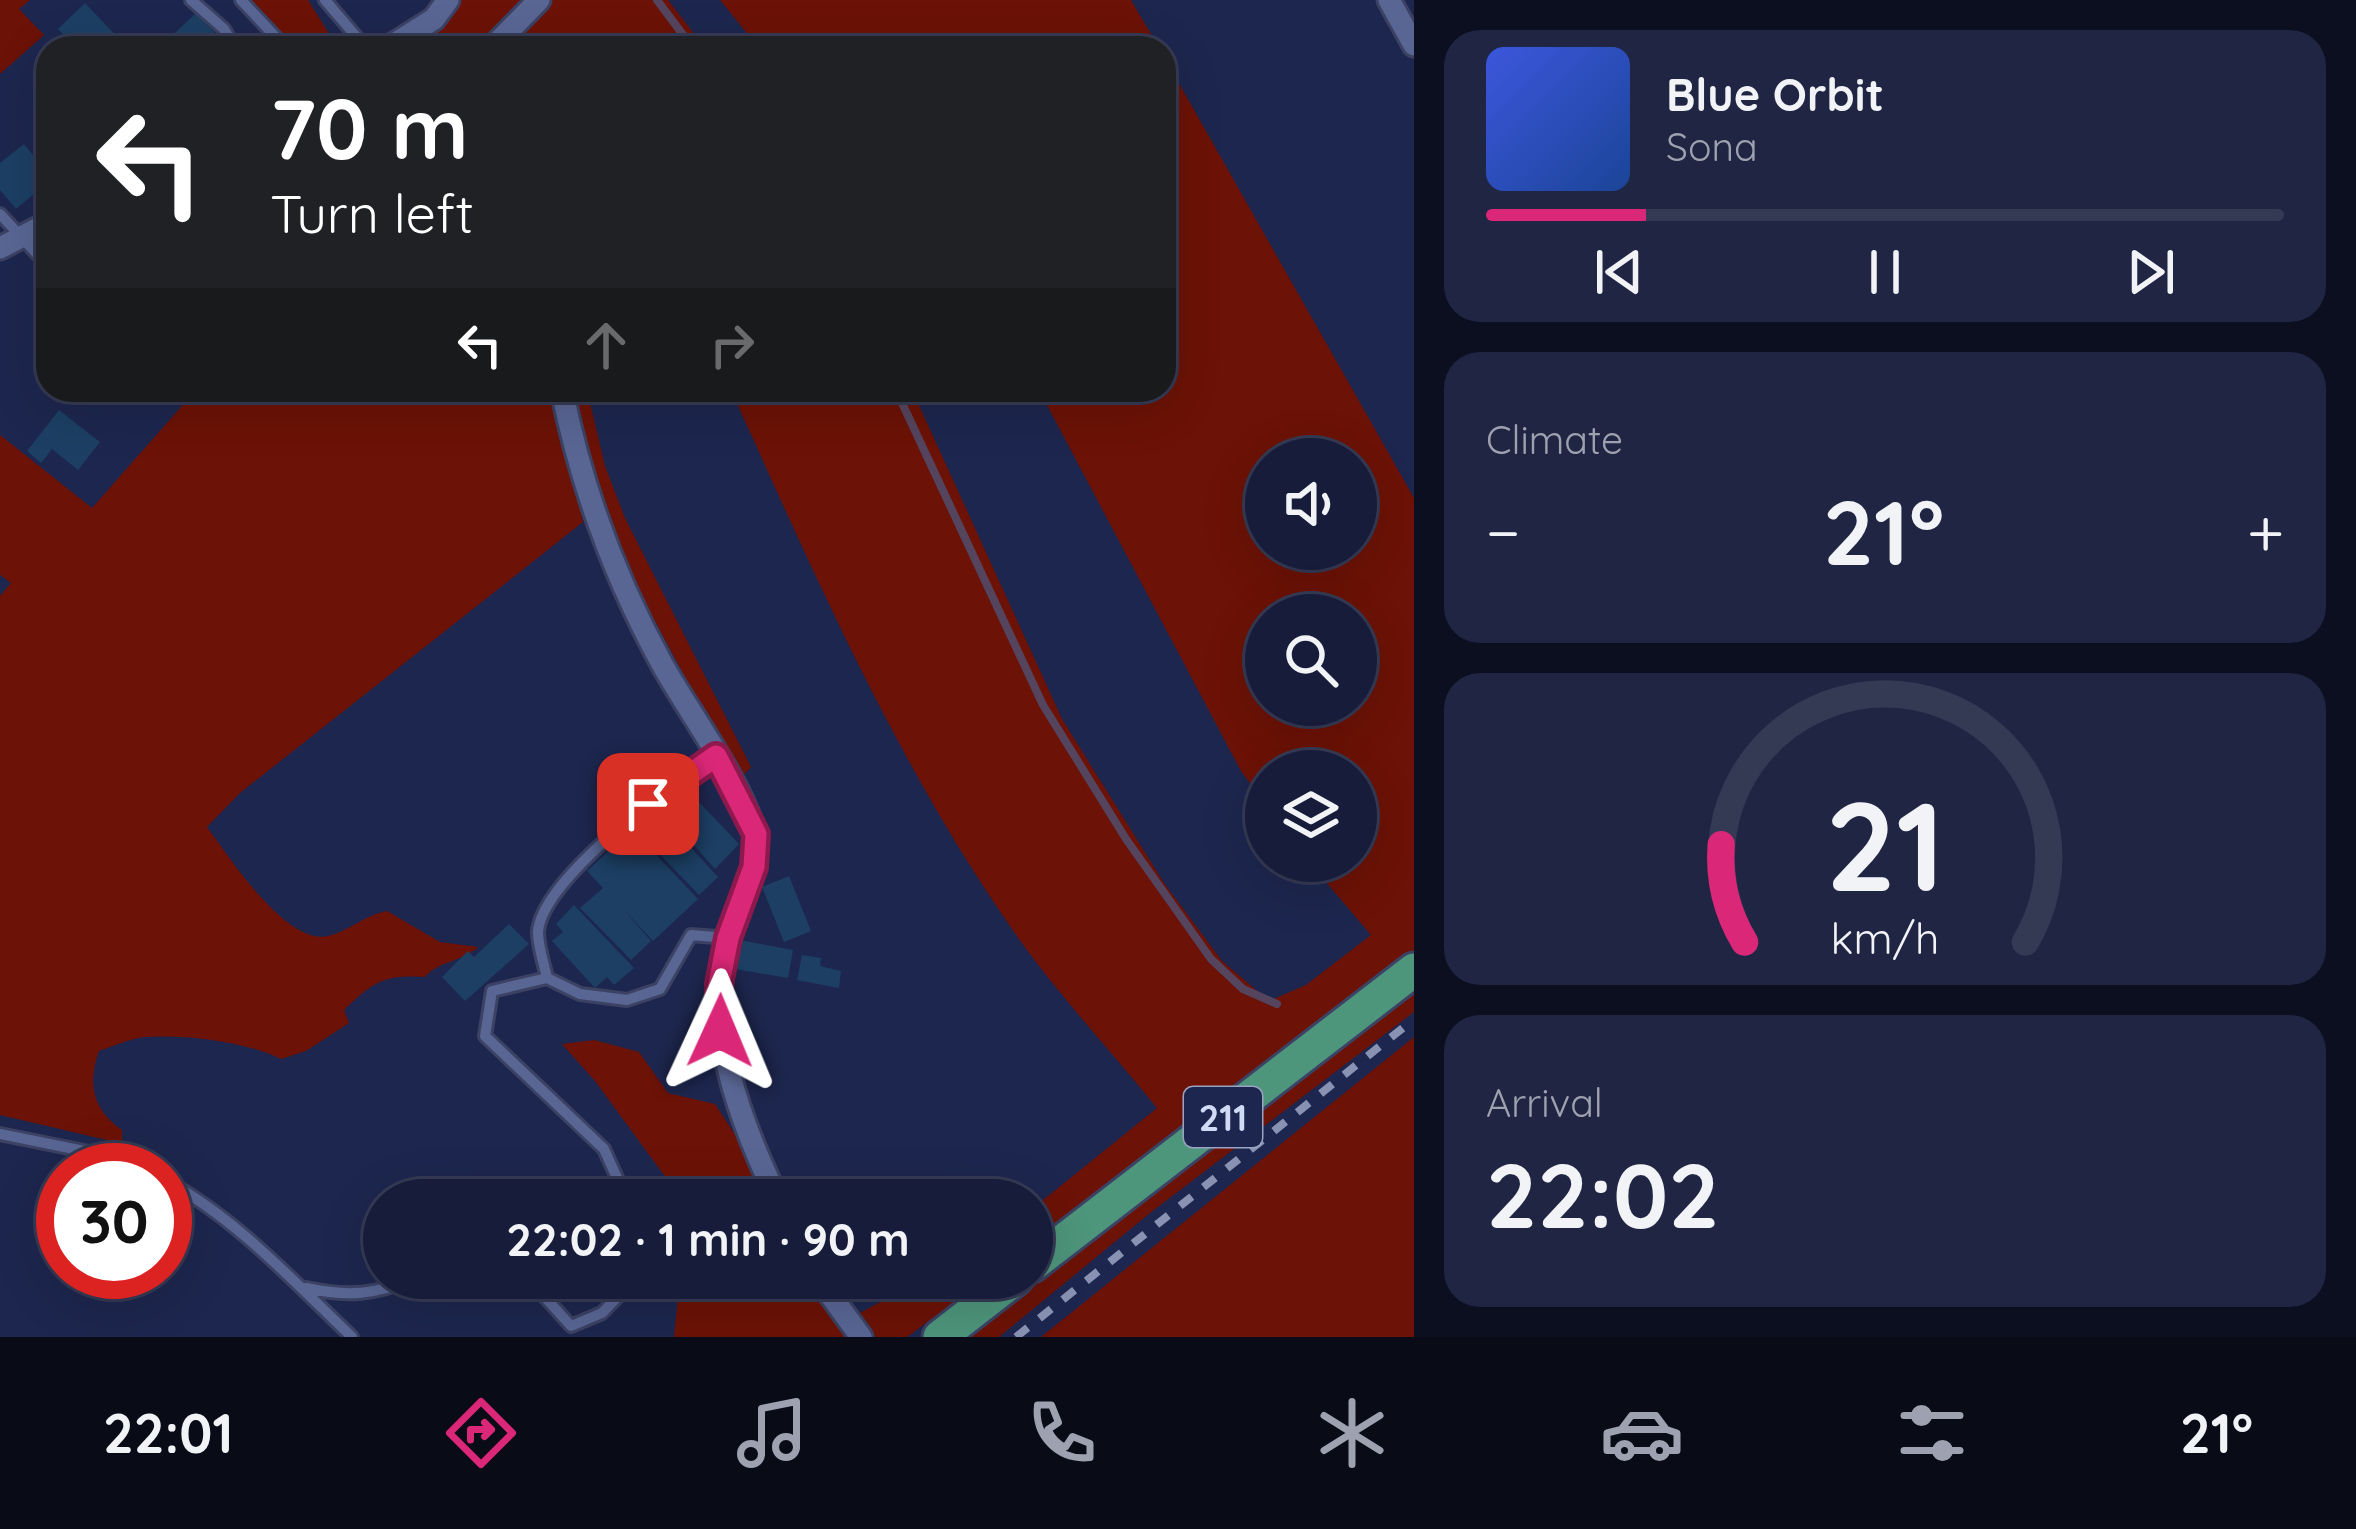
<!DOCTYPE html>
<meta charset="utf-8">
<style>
body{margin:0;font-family:Quicksand,sans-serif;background:#1f2542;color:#f1f3f6;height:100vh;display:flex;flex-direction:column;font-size:45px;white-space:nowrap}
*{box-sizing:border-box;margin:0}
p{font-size:39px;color:#9ea1af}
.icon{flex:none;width:66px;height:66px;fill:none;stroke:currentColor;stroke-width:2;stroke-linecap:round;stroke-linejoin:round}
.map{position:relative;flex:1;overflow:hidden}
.side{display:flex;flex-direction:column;gap:30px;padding:30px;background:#0c0f20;width:942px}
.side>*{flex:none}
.top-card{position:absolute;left:36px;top:36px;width:1140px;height:366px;border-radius:36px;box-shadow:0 12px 48px #0002,0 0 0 3px #353a54;background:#202124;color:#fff;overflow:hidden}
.fabs{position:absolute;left:1245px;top:438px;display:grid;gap:24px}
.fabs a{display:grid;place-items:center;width:132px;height:132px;border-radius:50%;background:#161c3a;box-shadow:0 12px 48px #0002,0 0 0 3px #353a54;font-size:60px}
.speed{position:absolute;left:36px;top:1143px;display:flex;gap:24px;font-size:60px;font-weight:700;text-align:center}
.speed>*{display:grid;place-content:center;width:156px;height:156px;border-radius:50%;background:#161c3a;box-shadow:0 12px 48px #0002,0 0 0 3px #353a54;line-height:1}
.speed .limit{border:18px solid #d22;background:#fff;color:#111}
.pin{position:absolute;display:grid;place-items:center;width:102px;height:102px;color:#fff;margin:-51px;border-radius:24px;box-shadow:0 6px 18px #0006}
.me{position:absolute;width:132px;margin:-66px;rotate:1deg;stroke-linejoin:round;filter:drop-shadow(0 0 9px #0008)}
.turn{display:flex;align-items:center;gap:42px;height:252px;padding:0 36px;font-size:54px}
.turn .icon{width:156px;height:156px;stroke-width:2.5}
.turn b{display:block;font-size:84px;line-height:102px}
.lanes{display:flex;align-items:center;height:114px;padding:0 36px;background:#0003;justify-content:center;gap:60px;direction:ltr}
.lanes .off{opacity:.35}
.big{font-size:90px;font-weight:800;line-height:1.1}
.side .widget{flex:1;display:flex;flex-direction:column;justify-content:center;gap:18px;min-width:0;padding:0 42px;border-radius:36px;background:#1f2542}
.side .dial{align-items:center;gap:0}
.dial svg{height:312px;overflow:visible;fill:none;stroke:#353a54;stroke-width:7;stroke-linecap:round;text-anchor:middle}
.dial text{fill:#f1f3f6;stroke:none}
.song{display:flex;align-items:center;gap:36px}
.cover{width:144px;height:144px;border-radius:18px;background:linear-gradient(135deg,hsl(230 70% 55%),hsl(220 70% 35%))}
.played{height:12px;border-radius:6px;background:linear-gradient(90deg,#db2777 20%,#353a54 20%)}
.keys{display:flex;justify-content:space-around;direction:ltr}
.heat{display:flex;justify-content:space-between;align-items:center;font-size:66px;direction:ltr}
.trip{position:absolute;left:363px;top:1179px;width:690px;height:120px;border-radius:60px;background:#161c3a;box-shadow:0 12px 48px #0002,0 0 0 3px #353a54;font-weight:800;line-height:120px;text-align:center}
.dock{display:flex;height:192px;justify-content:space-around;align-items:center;background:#090b17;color:#9ea1af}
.dock .icon{width:84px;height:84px}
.dock .selected{color:#db2777}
.dock b{font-size:54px;color:#f1f3f6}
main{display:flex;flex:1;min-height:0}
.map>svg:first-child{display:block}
</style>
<main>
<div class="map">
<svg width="1414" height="1337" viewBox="0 0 1414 1337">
<rect width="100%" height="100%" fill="#1d264e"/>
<!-- green -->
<path fill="#6c1206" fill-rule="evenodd" d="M0,0H30L19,9L44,35L0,74Z
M249,0H308L338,48H297Z
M455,0H526C478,54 471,48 403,48Z
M552,0H668L705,48H508Z
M720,0H1131L1159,48H759Z
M1164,57L1414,498V950L1032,1244V1209L1157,1108C1112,1052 1061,998 1019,939C899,769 816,578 731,390H912L1062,719L1164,883L1222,961L1269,1001L1306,985L1371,935L1308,861H1356V771H1266V805L1241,771L1039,390H1164ZM1266,459H1356V549H1266ZM1266,615H1356V705H1266Z
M196,390H552L583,522L240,793L207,827C228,855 286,946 328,936C349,931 365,915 387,911L440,942L478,947C460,963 440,960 425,977C384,974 373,982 344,1010L349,1023L306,1051L281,1059C248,1042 184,1034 146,1037C131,1038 114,1046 99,1051C87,1084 93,1110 122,1130V1147L107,1140L0,1115V596L11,583L0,575V435L92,508Z
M571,390H587L605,466L625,518L751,767L740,779L616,549L596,492Z
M1414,990V1012L1150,1213L999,1337H969Z
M1414,1037V1337H1041Z
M594,1040L639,1052L668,1093L715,1104L738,1139L767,1200H678L672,1186L595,1081L562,1044Z
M680,1278H807L849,1337H674Z
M926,1278H987L907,1337H876L854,1316Z"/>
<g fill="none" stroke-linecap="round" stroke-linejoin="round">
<!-- stream -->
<path stroke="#55445e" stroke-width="8" d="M657,0L693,48
M896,390L1043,705L1126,839L1211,959L1243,989L1277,1004"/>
</g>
<!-- building -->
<path fill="#1c3f63" d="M85,3L124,44L120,48H76L58,29Z
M196,13L223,41L216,48H167L163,44Z
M48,95V133L38,122L44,118L34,107Z
M24,144L48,174V182L16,209L0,190V163Z
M59,410L100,442L78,470L52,449L41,463L27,451Z
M699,802L739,844L715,869L675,824Z
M668,823L718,877L699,895L647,841Z
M632,829L698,899L653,941L623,909L651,941L631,960L580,908L603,888L587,871Z
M789,876L811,931L784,942L762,887Z
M574,905L634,968L614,985L607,977L595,988L552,941L563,932L556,924Z
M509,924L529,944L465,1001L442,977L468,951L474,957Z
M740,940L793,950L788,978L735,969Z
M802,955L821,958L820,966L841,971L839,988L797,980Z"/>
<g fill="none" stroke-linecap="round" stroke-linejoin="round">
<defs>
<path id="service" d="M191,0L224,29L235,48
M241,0L286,48
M325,0L366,48
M0,214L48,266
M547,978C544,964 538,946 538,932C541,880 673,782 716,756
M0,1134L84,1151L145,1170
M165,1180C237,1219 293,1281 352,1337
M627,1200L604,1149L485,1036L492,991L547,978L580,994L627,1000L660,989L691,935L728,938
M517,1278L534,1285L571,1326L602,1313L636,1278
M306,1288C348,1297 375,1295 415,1278"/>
<path id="minor" d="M1389,0L1414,45
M388,48L434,19L448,0
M492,48L539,0
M0,248L48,223
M562,390C581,486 615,578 662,664C688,711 741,782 754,832C763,866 738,904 729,937C703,1025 739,1120 778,1200
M818,1278L861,1337"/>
<path id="primary" d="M1032,1265L1414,970
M940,1337L1016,1278"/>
</defs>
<!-- service casing -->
<use href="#service" stroke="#3c4264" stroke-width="16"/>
<!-- minor casing -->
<use href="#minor" stroke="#3c4264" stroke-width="27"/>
<!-- primary casing -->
<use href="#primary" stroke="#3c4264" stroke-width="39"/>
<!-- service -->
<use href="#service" stroke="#596694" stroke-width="10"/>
<!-- minor -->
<use href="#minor" stroke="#596694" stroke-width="21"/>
<!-- primary -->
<use href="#primary" stroke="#4d957b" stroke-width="33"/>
<!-- rail -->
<path stroke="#8992b2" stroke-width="8" stroke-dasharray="15 15" stroke-linecap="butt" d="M1016,1337L1414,1019"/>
</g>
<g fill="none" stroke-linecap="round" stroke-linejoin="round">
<defs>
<path id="route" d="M648,804L716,756L756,834L754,867L728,938L719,984L720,1031"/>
</defs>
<!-- route casing -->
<use href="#route" stroke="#8e194d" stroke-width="30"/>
<!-- route -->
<use href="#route" stroke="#db2777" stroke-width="21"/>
</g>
<g text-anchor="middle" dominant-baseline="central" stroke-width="12" stroke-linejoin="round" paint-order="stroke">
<!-- shield labels -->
<rect fill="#1d264e" stroke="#9ba4c2" stroke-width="3" x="1184" y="1087" width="78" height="60" rx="9"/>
<g font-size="36" font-weight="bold" fill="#d1daf4">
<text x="1223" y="1117">211</text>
</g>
</g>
</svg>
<div class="fabs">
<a><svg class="icon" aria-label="sound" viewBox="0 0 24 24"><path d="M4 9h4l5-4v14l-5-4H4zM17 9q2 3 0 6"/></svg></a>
<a><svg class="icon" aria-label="search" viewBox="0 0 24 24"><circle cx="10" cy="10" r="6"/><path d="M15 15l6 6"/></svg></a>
<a><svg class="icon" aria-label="layers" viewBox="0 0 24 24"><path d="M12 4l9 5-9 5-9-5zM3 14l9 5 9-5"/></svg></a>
</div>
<div class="speed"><div class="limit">30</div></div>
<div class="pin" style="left:648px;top:804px;background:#d93025"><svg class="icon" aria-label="arrive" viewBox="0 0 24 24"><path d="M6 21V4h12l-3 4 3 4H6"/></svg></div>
<svg class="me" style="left:720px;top:1031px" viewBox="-20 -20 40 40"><path d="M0-17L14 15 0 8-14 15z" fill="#db2777" stroke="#fff" stroke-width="4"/></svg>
<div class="trip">22:02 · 1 min · 90 m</div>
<div class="top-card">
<div class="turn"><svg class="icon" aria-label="left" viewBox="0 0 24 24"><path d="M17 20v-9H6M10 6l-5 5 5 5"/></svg><div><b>70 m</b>Turn left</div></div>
<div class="lanes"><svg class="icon" aria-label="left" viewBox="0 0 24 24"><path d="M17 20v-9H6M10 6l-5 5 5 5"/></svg><svg class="icon off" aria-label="ahead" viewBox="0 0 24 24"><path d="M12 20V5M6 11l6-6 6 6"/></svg><svg class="icon off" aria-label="right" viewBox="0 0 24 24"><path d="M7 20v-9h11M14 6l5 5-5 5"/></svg></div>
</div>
</div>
<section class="side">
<div class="widget">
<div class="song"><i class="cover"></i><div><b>Blue Orbit</b><p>Sona</p></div></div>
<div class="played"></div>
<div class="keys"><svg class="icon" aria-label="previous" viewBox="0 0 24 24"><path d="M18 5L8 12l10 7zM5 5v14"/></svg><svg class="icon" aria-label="pause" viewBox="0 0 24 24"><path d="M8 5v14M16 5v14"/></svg><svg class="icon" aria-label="next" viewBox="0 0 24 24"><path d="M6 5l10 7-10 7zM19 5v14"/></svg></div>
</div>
<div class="widget"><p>Climate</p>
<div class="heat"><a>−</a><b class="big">21°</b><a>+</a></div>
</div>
<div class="widget dial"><svg viewBox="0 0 100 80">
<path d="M14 69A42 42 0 1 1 86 69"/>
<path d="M14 69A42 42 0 0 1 8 44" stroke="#db2777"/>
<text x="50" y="56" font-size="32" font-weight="700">21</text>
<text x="50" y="72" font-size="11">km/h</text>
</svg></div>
<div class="widget"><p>Arrival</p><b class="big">22:02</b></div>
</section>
</main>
<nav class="dock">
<b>22:01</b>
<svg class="icon selected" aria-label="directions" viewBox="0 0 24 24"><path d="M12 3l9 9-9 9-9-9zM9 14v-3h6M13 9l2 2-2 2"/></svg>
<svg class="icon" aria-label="music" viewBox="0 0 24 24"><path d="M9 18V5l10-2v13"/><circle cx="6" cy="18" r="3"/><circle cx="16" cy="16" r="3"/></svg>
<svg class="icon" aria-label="phone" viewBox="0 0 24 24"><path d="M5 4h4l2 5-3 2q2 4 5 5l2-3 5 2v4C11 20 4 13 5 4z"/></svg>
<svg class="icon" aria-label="climate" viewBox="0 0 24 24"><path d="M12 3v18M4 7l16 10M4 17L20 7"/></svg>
<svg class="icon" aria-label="car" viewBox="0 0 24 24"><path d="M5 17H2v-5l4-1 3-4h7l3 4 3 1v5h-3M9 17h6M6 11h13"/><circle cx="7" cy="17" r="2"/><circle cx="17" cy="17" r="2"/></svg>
<svg class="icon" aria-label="filters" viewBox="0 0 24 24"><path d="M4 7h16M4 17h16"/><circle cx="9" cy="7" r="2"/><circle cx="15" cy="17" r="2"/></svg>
<b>21°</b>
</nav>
